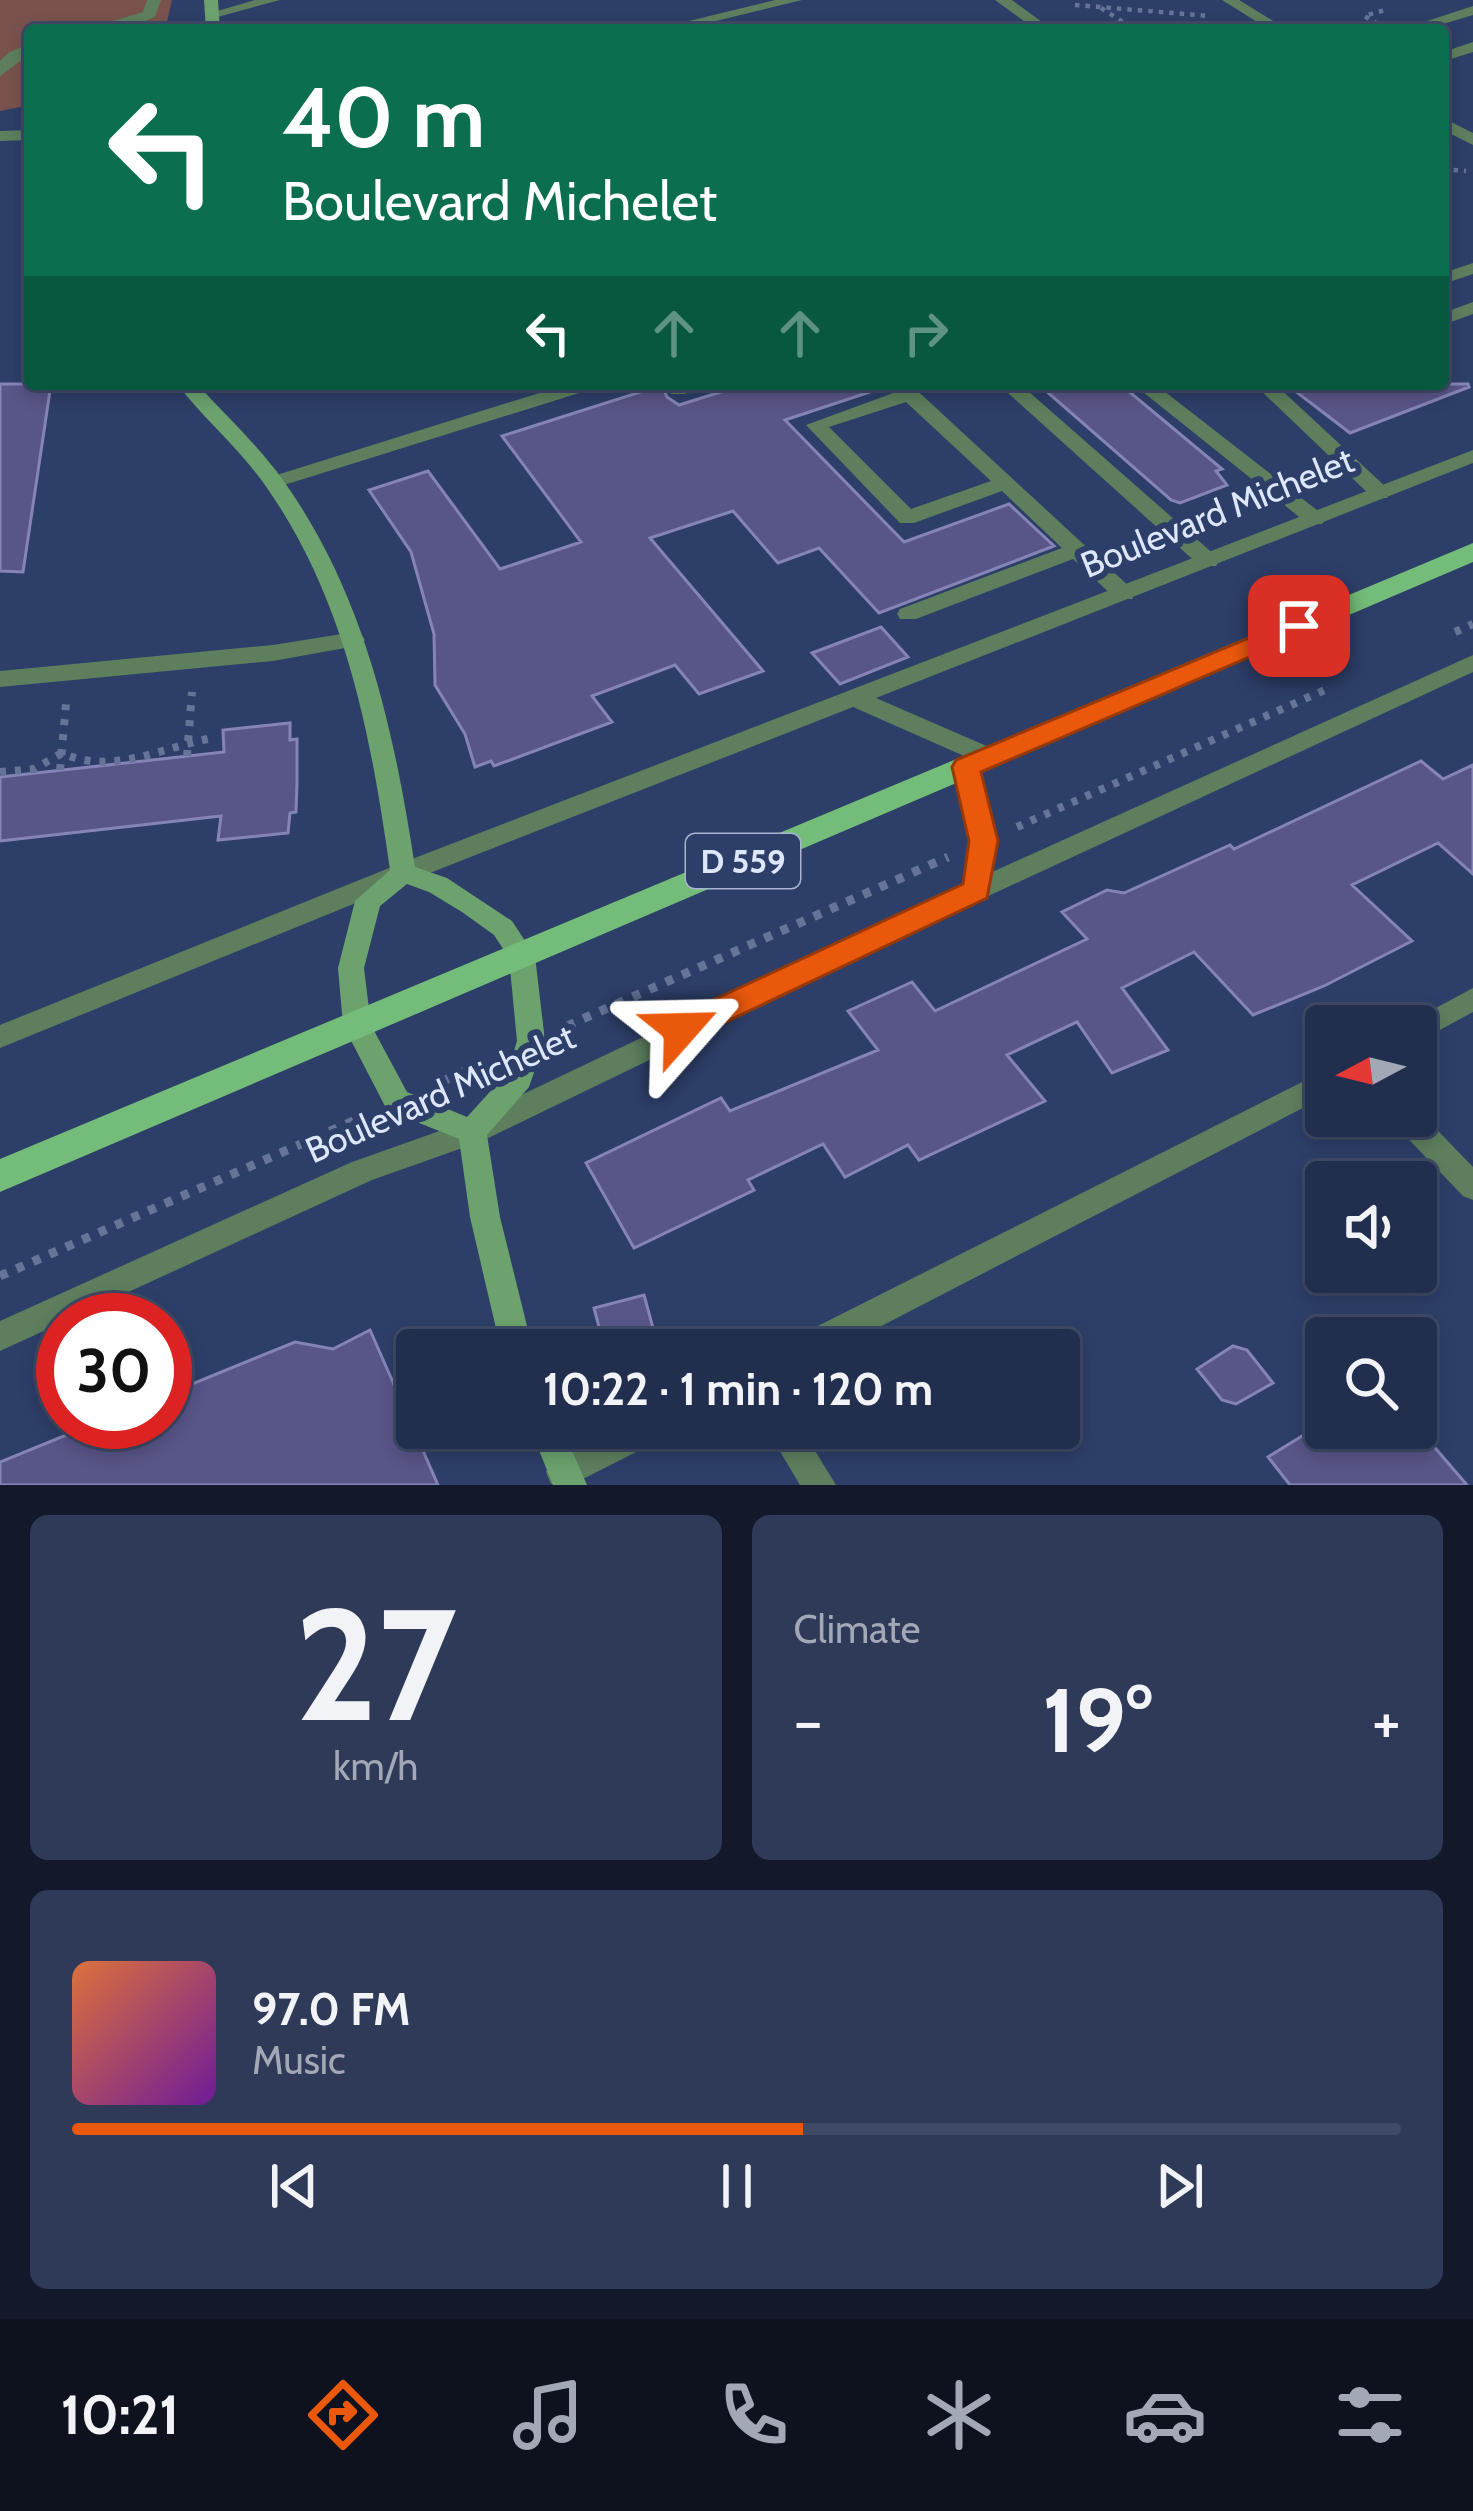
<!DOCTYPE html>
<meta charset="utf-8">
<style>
body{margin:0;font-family:Cabin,sans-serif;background:#2e3a58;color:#f1f3f6;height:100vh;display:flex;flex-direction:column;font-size:45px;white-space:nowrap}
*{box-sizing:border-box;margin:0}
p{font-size:39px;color:#a2a8b6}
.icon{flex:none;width:66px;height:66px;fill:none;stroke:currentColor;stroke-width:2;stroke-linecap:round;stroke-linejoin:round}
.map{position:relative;height:1485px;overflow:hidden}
.side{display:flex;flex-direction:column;gap:30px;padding:30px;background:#13192b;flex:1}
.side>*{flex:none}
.banner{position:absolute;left:24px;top:24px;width:1425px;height:366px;border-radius:12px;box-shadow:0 6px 18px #0003,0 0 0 3px #3f4a66;background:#0b6e4f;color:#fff;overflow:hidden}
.needle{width:78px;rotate:263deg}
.tools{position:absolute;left:1305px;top:1005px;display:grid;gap:24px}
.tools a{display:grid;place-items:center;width:132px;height:132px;border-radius:12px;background:#222e4e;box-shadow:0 6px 18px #0003,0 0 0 3px #3f4a66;font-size:60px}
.speed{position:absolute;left:36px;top:1293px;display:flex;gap:24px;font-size:60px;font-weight:700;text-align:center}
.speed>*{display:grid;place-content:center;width:156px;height:156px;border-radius:50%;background:#222e4e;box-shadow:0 6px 18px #0003,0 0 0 3px #3f4a66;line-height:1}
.speed .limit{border:18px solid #d22;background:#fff;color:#111}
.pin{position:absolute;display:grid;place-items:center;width:102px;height:102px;color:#fff;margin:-51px;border-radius:24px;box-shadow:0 6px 18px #0006}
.me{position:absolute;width:132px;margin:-66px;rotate:65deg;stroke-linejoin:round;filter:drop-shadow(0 0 9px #0008)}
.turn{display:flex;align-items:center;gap:42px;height:252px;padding:0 60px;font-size:54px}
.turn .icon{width:156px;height:156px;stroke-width:2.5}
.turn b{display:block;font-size:84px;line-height:102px}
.lanes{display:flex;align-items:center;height:114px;padding:0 60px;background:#0003;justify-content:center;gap:60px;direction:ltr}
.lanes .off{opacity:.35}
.big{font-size:90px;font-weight:700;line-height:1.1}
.side .tile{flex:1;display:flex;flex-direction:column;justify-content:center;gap:18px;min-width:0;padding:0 42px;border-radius:18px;background:#2e3a58}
.side .dial{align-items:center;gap:0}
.dial b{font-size:156px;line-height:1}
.song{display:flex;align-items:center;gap:36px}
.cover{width:144px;height:144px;border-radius:18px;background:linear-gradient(135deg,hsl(20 70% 55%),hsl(280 70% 35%))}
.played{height:12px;border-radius:6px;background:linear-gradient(90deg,#ea580c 55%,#3f4a66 55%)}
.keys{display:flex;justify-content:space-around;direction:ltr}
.heat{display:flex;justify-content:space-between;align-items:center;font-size:66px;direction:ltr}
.side .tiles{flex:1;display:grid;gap:30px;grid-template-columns:1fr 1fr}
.tile:last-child{grid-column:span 2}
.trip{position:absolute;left:396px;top:1329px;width:684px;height:120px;border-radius:12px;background:#222e4e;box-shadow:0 6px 18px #0003,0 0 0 3px #3f4a66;font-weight:700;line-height:120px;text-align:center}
.menu{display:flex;height:192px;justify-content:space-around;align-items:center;background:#0e121f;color:#a2a8b6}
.menu .icon{width:84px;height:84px}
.menu .on{color:#ea580c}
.menu b{font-size:54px;color:#f1f3f6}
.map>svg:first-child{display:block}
</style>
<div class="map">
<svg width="1473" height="1485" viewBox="0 0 1473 1485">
<rect width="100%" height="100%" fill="#2d3e68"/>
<!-- green -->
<path fill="#79524e" d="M0,0H172L165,30H30V105L0,111Z"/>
<!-- building -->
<path fill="#585588" stroke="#8684b7" stroke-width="3" d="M0,384H51L23,572L0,571Z
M746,384H869L870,392L785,420L904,542L1009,504L1054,546L879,613L819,548L778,563L733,511L650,538L763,671L699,694L675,665L592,696L612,722L494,766L491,761L475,767L465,734L435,685L434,634L411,552L369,490L428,471L500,569L581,542L502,436L662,385L667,397L679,405Z
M1038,384H1120L1222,469L1216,471L1227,485L1180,503L1171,500Z
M1286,384H1468L1469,387L1350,433Z
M881,627L908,657L840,684L812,653Z
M290,723V740L297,739V783L296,812L290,813L288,833L218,840L221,816L0,841V777L224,752L223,730Z
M1421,761L1443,779L1473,765V874L1438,843L1352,885L1412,941L1324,986L1253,1015L1194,952L1122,988L1168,1050L1112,1073L1077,1022L1007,1055L1045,1101L919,1160L908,1145L845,1177L823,1144L748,1180L754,1190L634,1248L586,1163L721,1098L730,1111L878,1050L848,1011L912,982L935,1011L1087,939L1062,912L1107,890L1124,893L1230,845L1234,849Z
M644,1295L659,1350H605L594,1308Z
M370,1330L438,1485H0V1462L98,1422H165V1395L295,1342L333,1349Z
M1233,1346L1247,1350L1273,1383L1236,1404L1222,1400L1197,1369Z
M1315,1428H1418L1467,1485H1290L1268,1457Z"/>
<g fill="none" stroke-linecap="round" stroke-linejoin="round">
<!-- path-far2 -->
<path stroke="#657497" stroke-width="4.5" stroke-dasharray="4.5 6" stroke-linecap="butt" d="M1075,5L1209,16
M1101,8L1135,30
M1378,24L1364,16L1385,10
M1443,169L1466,171"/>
<!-- path-far1 -->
<path stroke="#657497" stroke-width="8" stroke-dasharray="6 9" stroke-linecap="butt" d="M1455,632L1473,624
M187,756L192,692
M60,770L66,704
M0,772L34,769L62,753C113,776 162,747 213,738
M1017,827L1327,689"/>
<!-- path -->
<path stroke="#657497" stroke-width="9" stroke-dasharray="8 10" stroke-linecap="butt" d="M567,1026L948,857
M441,1082L482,1063
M0,1276L367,1115"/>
<!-- lane -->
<path fill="#5d7f5e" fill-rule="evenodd" d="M147,0H161L155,17L128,28L84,30L143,12Z
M995,0H1012L1053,30H1036Z
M1222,0H1239L1288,30H1270Z
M1473,6V15L1423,30H1400Z
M1473,42V52L1451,59L1443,56V45L1452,49Z
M30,43V54L0,76V61L8,53Z
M1443,118L1473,133V145L1443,130Z
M30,130V140L0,141V131Z
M1473,263V274L1443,284V273Z
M1473,302V314L1443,325V313Z
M677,384H708L685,394H671L668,390Z
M889,384H910L1132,589L1135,594L1132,599H1116L1073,559L916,619H900L897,614L900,609L1062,548L1002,491L914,523H900L806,425L896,392ZM906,402L991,481L911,509L829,427Z
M998,384H1020L1216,556L1219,561L1216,566H1200Z
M1133,384H1155L1322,514L1326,519L1322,524H1308Z
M1254,384H1275L1387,488L1390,493L1387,498H1373Z
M354,632L362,635L365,640L362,645L273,661L0,687V671L273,645Z
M1473,988V1012L1416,1043V1026L1406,1024Z
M1326,1070V1096L835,1350H787L792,1339Z
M1416,1108L1473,1167V1200L1463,1196L1395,1125L1391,1116H1416Z
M616,1428H666L662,1439L571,1485L551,1484L546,1472L551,1460Z
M766,1428H801L836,1485H800Z"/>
<!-- street -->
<path fill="#5d7f5e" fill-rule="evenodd" d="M255,0H280L214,18L207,14Z
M775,0H802L679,30H652Z
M568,384H598L595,388L281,486L274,488L264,482L267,478Z
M1473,450V463L876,698L998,751L1001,757L998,763H980L853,707L412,880L0,1048V1025L394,866Z
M1473,655V672L986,897L482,1141L372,1180L0,1351V1321L352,1162L462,1123L965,884L971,841L954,767L957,761H975L978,767L997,841L992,872Z"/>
<!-- secondary -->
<path fill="#6ba26e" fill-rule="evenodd" d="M204,0H218L220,30H206Z
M177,384H197C226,416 258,445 283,480C365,595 394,730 415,867L447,878L512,921L535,956L545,1041L529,1087L487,1135L500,1217L533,1350H501L470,1217L459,1139L387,1110L343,1025L338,968L355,901L390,870C371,736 346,601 267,488C241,450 205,420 177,384ZM407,884L429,892L462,912L494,935L509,958L517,1041L507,1073L467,1117L407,1092L371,1025L364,968L380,906Z
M530,1428H562L587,1485H553Z"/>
<!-- primary -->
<path fill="#74bc79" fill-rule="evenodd" d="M1473,543V562L0,1192V1159Z"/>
</g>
<!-- route -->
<path fill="#ea580c" stroke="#983908" stroke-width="3" d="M1299,617L1308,619L1312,626L1308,632L981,772L998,841L987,898L692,1038L681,1042L670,1038L665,1029L670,1020L963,884L969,841L952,767L956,760Z"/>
<g text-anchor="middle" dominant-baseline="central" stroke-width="12" stroke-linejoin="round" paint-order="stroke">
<!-- shield labels -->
<rect fill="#2d3e68" stroke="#a8b4d0" stroke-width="3" x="686" y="834" width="114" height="54" rx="9"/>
<g font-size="33" font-weight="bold" fill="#dde7fc">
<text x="743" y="861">D 559</text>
</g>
<!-- street labels -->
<g font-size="36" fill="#dde7fc" stroke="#2d3e68">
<text transform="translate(1217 512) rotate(-22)">Boulevard Michelet</text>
<text transform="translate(440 1093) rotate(-24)">Boulevard Michelet</text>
</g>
</g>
</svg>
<div class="tools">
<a><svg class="needle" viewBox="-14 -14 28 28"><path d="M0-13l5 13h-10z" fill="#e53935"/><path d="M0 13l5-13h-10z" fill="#a2a8b6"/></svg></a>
<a><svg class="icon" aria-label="sound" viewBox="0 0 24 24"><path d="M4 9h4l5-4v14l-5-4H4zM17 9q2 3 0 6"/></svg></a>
<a><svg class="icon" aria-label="search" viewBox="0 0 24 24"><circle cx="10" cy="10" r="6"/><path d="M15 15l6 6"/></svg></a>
</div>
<div class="speed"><div class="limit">30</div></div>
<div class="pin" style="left:1299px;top:626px;background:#d93025"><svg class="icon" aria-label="arrive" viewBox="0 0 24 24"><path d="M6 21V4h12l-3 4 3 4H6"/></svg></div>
<svg class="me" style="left:681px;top:1029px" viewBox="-20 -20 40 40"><path d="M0-17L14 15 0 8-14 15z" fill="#ea580c" stroke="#fff" stroke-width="4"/></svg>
<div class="trip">10:22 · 1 min · 120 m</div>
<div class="banner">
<div class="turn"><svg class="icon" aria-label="left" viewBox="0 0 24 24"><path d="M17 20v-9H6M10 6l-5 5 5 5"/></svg><div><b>40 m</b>Boulevard Michelet</div></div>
<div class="lanes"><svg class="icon" aria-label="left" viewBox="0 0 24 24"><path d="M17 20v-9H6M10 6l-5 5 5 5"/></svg><svg class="icon off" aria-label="ahead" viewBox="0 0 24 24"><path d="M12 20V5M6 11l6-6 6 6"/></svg><svg class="icon off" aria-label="ahead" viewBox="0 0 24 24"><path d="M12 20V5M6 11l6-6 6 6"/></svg><svg class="icon off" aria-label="right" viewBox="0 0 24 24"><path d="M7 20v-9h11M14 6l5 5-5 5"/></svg></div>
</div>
</div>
<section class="side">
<div class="tiles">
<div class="tile dial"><b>27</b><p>km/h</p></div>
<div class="tile"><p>Climate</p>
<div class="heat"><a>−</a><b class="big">19°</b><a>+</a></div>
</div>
<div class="tile">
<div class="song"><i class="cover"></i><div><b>97.0 FM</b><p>Music</p></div></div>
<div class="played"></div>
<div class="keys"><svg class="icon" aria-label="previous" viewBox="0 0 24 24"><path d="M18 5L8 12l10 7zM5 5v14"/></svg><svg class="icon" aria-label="pause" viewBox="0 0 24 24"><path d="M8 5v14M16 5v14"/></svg><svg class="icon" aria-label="next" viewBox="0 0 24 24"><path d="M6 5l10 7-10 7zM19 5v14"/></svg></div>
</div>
</div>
</section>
<nav class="menu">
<b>10:21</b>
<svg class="icon on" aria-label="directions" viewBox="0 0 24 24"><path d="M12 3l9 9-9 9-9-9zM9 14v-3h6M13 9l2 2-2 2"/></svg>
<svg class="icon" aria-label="music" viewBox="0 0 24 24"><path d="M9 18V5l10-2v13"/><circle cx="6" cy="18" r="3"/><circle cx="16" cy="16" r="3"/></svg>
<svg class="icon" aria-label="phone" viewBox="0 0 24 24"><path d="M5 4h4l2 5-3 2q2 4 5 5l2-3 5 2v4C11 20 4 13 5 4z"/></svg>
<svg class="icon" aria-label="climate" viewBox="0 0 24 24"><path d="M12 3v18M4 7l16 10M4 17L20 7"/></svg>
<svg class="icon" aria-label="car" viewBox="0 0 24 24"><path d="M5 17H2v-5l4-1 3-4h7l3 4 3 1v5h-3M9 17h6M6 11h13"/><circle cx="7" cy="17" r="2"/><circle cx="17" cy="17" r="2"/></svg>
<svg class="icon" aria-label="filters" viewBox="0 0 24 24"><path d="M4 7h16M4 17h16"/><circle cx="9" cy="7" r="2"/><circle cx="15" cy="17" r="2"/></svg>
</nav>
